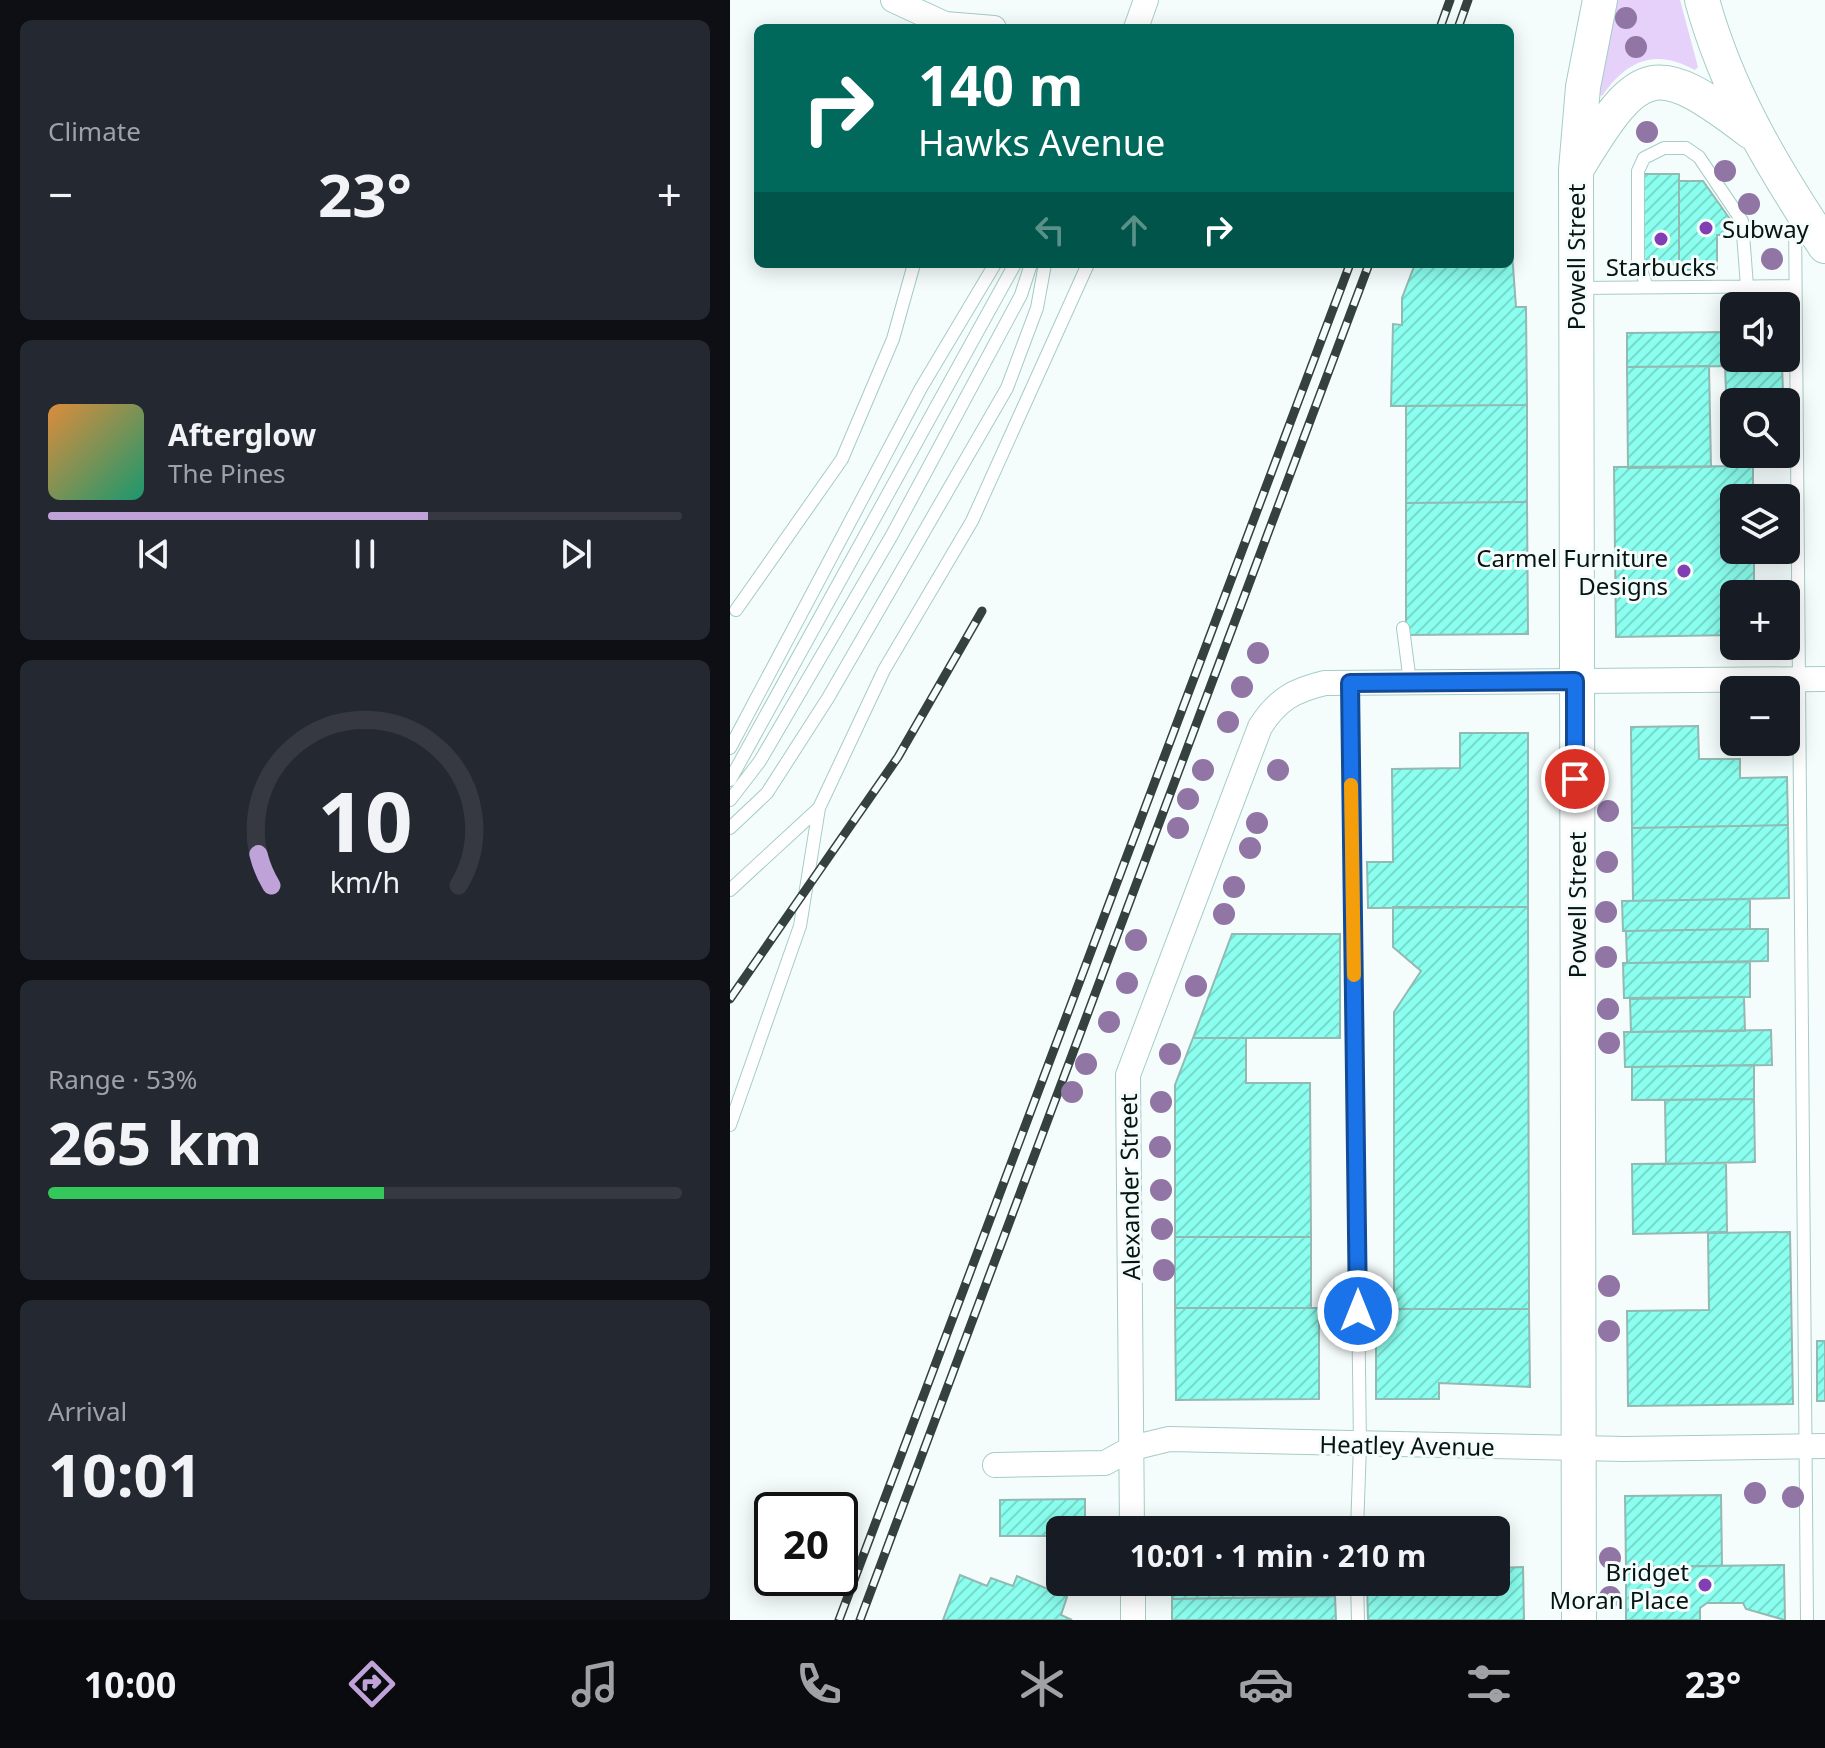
<!DOCTYPE html>
<meta charset="utf-8">
<style>
body{margin:0;font-family:"Noto Sans",sans-serif;background:#242831;color:#f1f3f6;height:100vh;display:flex;flex-direction:column;font-size:30px;white-space:nowrap}
*{box-sizing:border-box;margin:0}
p{font-size:26px;color:#9ea1a6}
.icon{flex:none;width:44px;height:44px;fill:none;stroke:currentColor;stroke-width:2;stroke-linecap:round;stroke-linejoin:round}
.map{position:relative;flex:1;overflow:hidden}
.drawer{display:flex;flex-direction:column;gap:20px;padding:20px;background:#0d0f14;width:730px}
.drawer>*{flex:none}
.banner{position:absolute;left:24px;top:24px;width:760px;height:244px;border-radius:12px;box-shadow:0 4px 20px #0003;background:#00695c;color:#fff;overflow:hidden}
.tools{position:absolute;left:990px;top:292px;display:grid;gap:16px}
.tools a{display:grid;place-items:center;width:80px;height:80px;border-radius:12px;background:#171b24;box-shadow:0 4px 20px #0003;font-size:40px}
.speed{position:absolute;left:24px;top:1492px;display:flex;gap:16px;font-size:40px;font-weight:700;text-align:center}
.speed>*{display:grid;place-content:center;width:104px;height:104px;border-radius:50%;background:#171b24;box-shadow:0 4px 20px #0003;line-height:1}
.speed .limit{border:4px solid #111;border-radius:12px;background:#fff;color:#111}
.pin{position:absolute;display:grid;place-items:center;width:68px;height:68px;color:#fff;margin:-34px;border:4px solid #fff;border-radius:50%;box-shadow:0 2px 8px #0007}
.me{position:absolute;width:88px;margin:-44px;rotate:0deg;stroke-linejoin:round;filter:drop-shadow(0 0 6px #0008)}
.turn{display:flex;align-items:center;gap:28px;height:168px;padding:0 32px;font-size:36px}
.turn .icon{width:104px;height:104px;stroke-width:2.5}
.turn b{display:block;font-size:56px;line-height:68px}
.lanes{display:flex;align-items:center;height:76px;padding:0 32px;background:#0003;justify-content:center;gap:40px;direction:ltr}
.lanes .off{opacity:.35}
.big{font-size:60px;font-weight:700;line-height:1.1}
.drawer .tile{flex:1;display:flex;flex-direction:column;justify-content:center;gap:12px;min-width:0;padding:0 28px;border-radius:12px;background:#242831}
.drawer .dial{align-items:center;gap:0}
.dial svg{height:208px;overflow:visible;fill:none;stroke:#363941;stroke-width:7;stroke-linecap:round;text-anchor:middle}
.dial text{fill:#f1f3f6;stroke:none}
.song{display:flex;align-items:center;gap:24px}
.cover{width:96px;height:96px;border-radius:12px;background:linear-gradient(135deg,hsl(30 70% 55%),hsl(160 70% 35%))}
.played{height:8px;border-radius:4px;background:linear-gradient(90deg,#bfa2d8 60%,#363941 60%)}
.keys{display:flex;justify-content:space-around;direction:ltr}
.heat{display:flex;justify-content:space-between;align-items:center;font-size:44px;direction:ltr}
.charge{height:12px;border-radius:6px;background:linear-gradient(90deg,#34c759 53%,#363941 0)}
.trip{position:absolute;left:316px;top:1516px;width:464px;height:80px;border-radius:12px;background:#171b24;box-shadow:0 4px 20px #0003;font-weight:700;line-height:80px;text-align:center}
.dock{display:flex;height:128px;justify-content:space-around;align-items:center;background:#090b0e;color:#9ea1a6}
.dock .icon{width:56px;height:56px}
.dock .active{color:#bfa2d8}
.dock b{font-size:36px;color:#f1f3f6}
main{display:flex;flex:1;min-height:0}
.map>svg:first-child{display:block}
</style>
<main>
<section class="drawer">
<div class="tile"><p>Climate</p>
<div class="heat"><a>−</a><b class="big">23°</b><a>+</a></div>
</div>
<div class="tile">
<div class="song"><i class="cover"></i><div><b>Afterglow</b><p>The Pines</p></div></div>
<div class="played"></div>
<div class="keys"><svg class="icon" aria-label="previous" viewBox="0 0 24 24"><path d="M18 5L8 12l10 7zM5 5v14"/></svg><svg class="icon" aria-label="pause" viewBox="0 0 24 24"><path d="M8 5v14M16 5v14"/></svg><svg class="icon" aria-label="next" viewBox="0 0 24 24"><path d="M6 5l10 7-10 7zM19 5v14"/></svg></div>
</div>
<div class="tile dial"><svg viewBox="0 0 100 80">
<path d="M14 69A42 42 0 1 1 86 69"/>
<path d="M14 69A42 42 0 0 1 9 57" stroke="#bfa2d8"/>
<text x="50" y="56" font-size="32" font-weight="700">10</text>
<text x="50" y="72" font-size="11">km/h</text>
</svg></div>
<div class="tile"><p>Range · 53%</p><b class="big">265 km</b><div class="charge"></div></div>
<div class="tile"><p>Arrival</p><b class="big">10:01</b></div>
</section>
<div class="map">
<svg width="1095" height="1620" viewBox="0 0 1095 1620">
<defs>
<pattern id="building-hatch" width="6" height="6" patternUnits="userSpaceOnUse" patternTransform="scale(2)"><rect width="6" height="6" fill="#8bffef"/><path d="M-1 1l2-2M0 6l6-6M5 7l2-2" fill="none" stroke="#76dacc"/></pattern>
</defs>
<rect width="100%" height="100%" fill="#f5fdfc"/>
<!-- grass -->
<path fill="#e6d1fb" d="M887,0H950L968,67L965,70C925,48 897,60 872,96L868,94Z"/>
<!-- building -->
<path fill="url(#building-hatch)" stroke="#93b9b3" stroke-width="2" d="M911,174H949V264H913Z
M949,181H973L1002,222V235H987V270H949Z
M780,225L786,307H796L797,405L661,406L663,324L672,325V298L685,264H780Z
M1004,332V358H1018V366L897,367V333Z
M1052,365L1053,391H996L995,366Z
M979,366L981,467L898,468L897,367Z
M797,405V502L676,503V406Z
M1023,466V498H1004V550H1024V594H1004V635L886,637L884,467Z
M797,502L798,634L676,635V503Z
M968,726L969,759H1010V778L1057,777L1058,825L902,828L901,727Z
M730,733H798V907L638,908L637,862H663L662,769L730,768Z
M1058,825L1059,898L903,901L902,828Z
M1020,899V929L893,931L892,901Z
M663,907H798L799,1309H664V1012L691,971L663,947Z
M1020,929H1038V961L897,963L896,931Z
M502,934H610V1038H463Z
M1020,962V997L894,998L893,963Z
M1014,997L1015,1031L901,1032L900,999Z
M1041,1030L1042,1065L895,1067L894,1032Z
M463,1038H516V1083H580L581,1237H445V1085Z
M1024,1065V1099L902,1100V1067Z
M1024,1099L1025,1162L936,1164L935,1100Z
M996,1163L997,1232L903,1234L902,1164Z
M1060,1232L1063,1404L898,1406L897,1311L979,1310L978,1233Z
M445,1237H581V1308H445Z
M445,1308H589V1399L446,1400Z
M646,1309H799L800,1387L709,1383V1399H646Z
M1087,1341H1095V1401H1087Z
M991,1495L992,1566L896,1567L895,1496Z
M355,1499V1530H330V1536H270V1500Z
M1054,1565L1055,1620L1016,1609L1013,1603H977L970,1608V1620H896V1567Z
M793,1567L794,1620H638L637,1582H766V1568Z
M230,1575L257,1586L261,1578L283,1586L287,1576L337,1597L331,1615L342,1620H213Z
M442,1582H605V1596L442,1599Z
M605,1596L606,1620H442V1599Z"/>
<g fill="none" stroke-linecap="round" stroke-linejoin="round">
<defs>
<path id="lane" d="M1065,216L1077,1620
M917,287L908,262V171L914,158L934,148H956L969,157L1012,221L1017,286
M847,288L1064,286
M6,610L112,459L163,339L184,264
M673,628L680,682
M620,683L630,1445L627,1530
M0,748L191,388L265,264
M0,780L285,264
M0,800L30,761L162,535L291,295L301,264
M0,828L37,793L98,698L277,388L307,308L315,264
M0,890L89,808
M0,1125L70,926L89,808L154,670L242,521L358,264
M627,1582L628,1620"/>
<path id="street" d="M163,0L215,24L264,28
M406,28L416,0
M265,1465L375,1463L402,1448L439,1439L894,1449L1095,1446
M402,1530L398,1075L530,727C547,700 564,690 595,683L1095,679
M403,1582V1620"/>
<path id="secondary" d="M972,0C997,91 1043,168 1095,246
M849,165C910,64 926,59 1021,132
M849,1620L846,170L853,87L870,0"/>
</defs>
<!-- lane casing -->
<use href="#lane" stroke="#a5ccc5" stroke-width="14"/>
<!-- street casing -->
<use href="#street" stroke="#a5ccc5" stroke-width="26"/>
<!-- secondary casing -->
<use href="#secondary" stroke="#a5ccc5" stroke-width="36"/>
<!-- lane -->
<use href="#lane" stroke="#fff" stroke-width="12"/>
<!-- street -->
<use href="#street" stroke="#fff" stroke-width="24"/>
<!-- secondary -->
<use href="#secondary" stroke="#fff" stroke-width="34"/>
<defs>
<path id="rail" d="M710,28L720,0
M728,28L738,0
M0,999L168,757L252,611
M109,1620L620,264
M130,1620L639,264"/>
</defs>
<!-- rail casing -->
<use href="#rail" stroke="#34413f" stroke-width="9"/>
<!-- rail -->
<use href="#rail" stroke="#f5fdfc" stroke-width="6" stroke-dasharray="18" stroke-linecap="butt"/>
</g>
<!-- trees -->
<g fill="#9075a5">
<circle cx="896" cy="18" r="11"/>
<circle cx="906" cy="47" r="11"/>
<circle cx="917" cy="132" r="11"/>
<circle cx="995" cy="171" r="11"/>
<circle cx="1019" cy="204" r="11"/>
<circle cx="1042" cy="259" r="11"/>
<circle cx="528" cy="653" r="11"/>
<circle cx="512" cy="687" r="11"/>
<circle cx="498" cy="722" r="11"/>
<circle cx="473" cy="770" r="11"/>
<circle cx="548" cy="770" r="11"/>
<circle cx="458" cy="799" r="11"/>
<circle cx="878" cy="811" r="11"/>
<circle cx="527" cy="823" r="11"/>
<circle cx="448" cy="828" r="11"/>
<circle cx="520" cy="848" r="11"/>
<circle cx="877" cy="862" r="11"/>
<circle cx="504" cy="887" r="11"/>
<circle cx="876" cy="912" r="11"/>
<circle cx="494" cy="914" r="11"/>
<circle cx="406" cy="940" r="11"/>
<circle cx="876" cy="957" r="11"/>
<circle cx="397" cy="983" r="11"/>
<circle cx="466" cy="986" r="11"/>
<circle cx="878" cy="1009" r="11"/>
<circle cx="379" cy="1022" r="11"/>
<circle cx="879" cy="1043" r="11"/>
<circle cx="440" cy="1054" r="11"/>
<circle cx="356" cy="1064" r="11"/>
<circle cx="342" cy="1092" r="11"/>
<circle cx="431" cy="1102" r="11"/>
<circle cx="430" cy="1147" r="11"/>
<circle cx="431" cy="1190" r="11"/>
<circle cx="432" cy="1229" r="11"/>
<circle cx="434" cy="1270" r="11"/>
<circle cx="879" cy="1286" r="11"/>
<circle cx="879" cy="1331" r="11"/>
<circle cx="1025" cy="1493" r="11"/>
<circle cx="1063" cy="1497" r="11"/>
<circle cx="880" cy="1558" r="11"/>
<circle cx="880" cy="1597" r="11"/>
</g>
<g fill="none" stroke-linecap="round" stroke-linejoin="round">
<defs>
<path id="route" d="M628,1311L620,683L845,681V779"/>
</defs>
<!-- route casing -->
<use href="#route" stroke="#114b97" stroke-width="20"/>
<!-- route -->
<use href="#route" stroke="#1a73e8" stroke-width="14"/>
<!-- slow -->
<path stroke="#f59e0b" stroke-width="14" d="M621,785L624,975"/>
</g>
<!-- markers -->
<g fill="#823fb3" stroke="#f5fdfc" stroke-width="3">
<circle cx="976" cy="228" r="8"/>
<circle cx="931" cy="239" r="8"/>
<circle cx="954" cy="571" r="8"/>
<circle cx="975" cy="1585" r="8"/>
</g>
<g text-anchor="middle" dominant-baseline="central" stroke-width="6" stroke-linejoin="round" paint-order="stroke">
<!-- poi labels -->
<g font-size="24" fill="#061412" stroke="#f5fdfc" text-anchor="end">
<text x="992" y="228" text-anchor="start">Subway</text>
<text x="931" y="266" text-anchor="middle">Starbucks</text>
<text x="938" y="557">Carmel Furniture<tspan x="938" dy="28">Designs</tspan></text>
<text x="959" y="1571">Bridget<tspan x="959" dy="28">Moran Place</tspan></text>
</g>
<!-- street labels -->
<g font-size="24" fill="#061412" stroke="#f5fdfc">
<text transform="translate(845 257) rotate(-90)">Powell Street</text>
<text transform="translate(846 905) rotate(-90)">Powell Street</text>
<text transform="translate(399 1187) rotate(-91)">Alexander Street</text>
<text transform="translate(677 1445) rotate(1)">Heatley Avenue</text>
</g>
</g>
</svg>
<div class="tools">
<a><svg class="icon" aria-label="sound" viewBox="0 0 24 24"><path d="M4 9h4l5-4v14l-5-4H4zM17 9q2 3 0 6"/></svg></a>
<a><svg class="icon" aria-label="search" viewBox="0 0 24 24"><circle cx="10" cy="10" r="6"/><path d="M15 15l6 6"/></svg></a>
<a><svg class="icon" aria-label="layers" viewBox="0 0 24 24"><path d="M12 4l9 5-9 5-9-5zM3 14l9 5 9-5"/></svg></a>
<a>+</a>
<a>−</a>
</div>
<div class="speed"><div class="limit">20</div></div>
<div class="pin" style="left:845px;top:779px;background:#d93025"><svg class="icon" aria-label="arrive" viewBox="0 0 24 24"><path d="M6 21V4h12l-3 4 3 4H6"/></svg></div>
<svg class="me" style="left:628px;top:1311px" viewBox="-20 -20 40 40"><circle r="17" fill="#1a73e8" stroke="#fff" stroke-width="3"/><path d="M0-11L8 9 0 5-8 9z" fill="#fff"/></svg>
<div class="trip">10:01 · 1 min · 210 m</div>
<div class="banner">
<div class="turn"><svg class="icon" aria-label="right" viewBox="0 0 24 24"><path d="M7 20v-9h11M14 6l5 5-5 5"/></svg><div><b>140 m</b>Hawks Avenue</div></div>
<div class="lanes"><svg class="icon off" aria-label="left" viewBox="0 0 24 24"><path d="M17 20v-9H6M10 6l-5 5 5 5"/></svg><svg class="icon off" aria-label="ahead" viewBox="0 0 24 24"><path d="M12 20V5M6 11l6-6 6 6"/></svg><svg class="icon" aria-label="right" viewBox="0 0 24 24"><path d="M7 20v-9h11M14 6l5 5-5 5"/></svg></div>
</div>
</div>
</main>
<nav class="dock">
<b>10:00</b>
<svg class="icon active" aria-label="directions" viewBox="0 0 24 24"><path d="M12 3l9 9-9 9-9-9zM9 14v-3h6M13 9l2 2-2 2"/></svg>
<svg class="icon" aria-label="music" viewBox="0 0 24 24"><path d="M9 18V5l10-2v13"/><circle cx="6" cy="18" r="3"/><circle cx="16" cy="16" r="3"/></svg>
<svg class="icon" aria-label="phone" viewBox="0 0 24 24"><path d="M5 4h4l2 5-3 2q2 4 5 5l2-3 5 2v4C11 20 4 13 5 4z"/></svg>
<svg class="icon" aria-label="climate" viewBox="0 0 24 24"><path d="M12 3v18M4 7l16 10M4 17L20 7"/></svg>
<svg class="icon" aria-label="car" viewBox="0 0 24 24"><path d="M5 17H2v-5l4-1 3-4h7l3 4 3 1v5h-3M9 17h6M6 11h13"/><circle cx="7" cy="17" r="2"/><circle cx="17" cy="17" r="2"/></svg>
<svg class="icon" aria-label="filters" viewBox="0 0 24 24"><path d="M4 7h16M4 17h16"/><circle cx="9" cy="7" r="2"/><circle cx="15" cy="17" r="2"/></svg>
<b>23°</b>
</nav>
